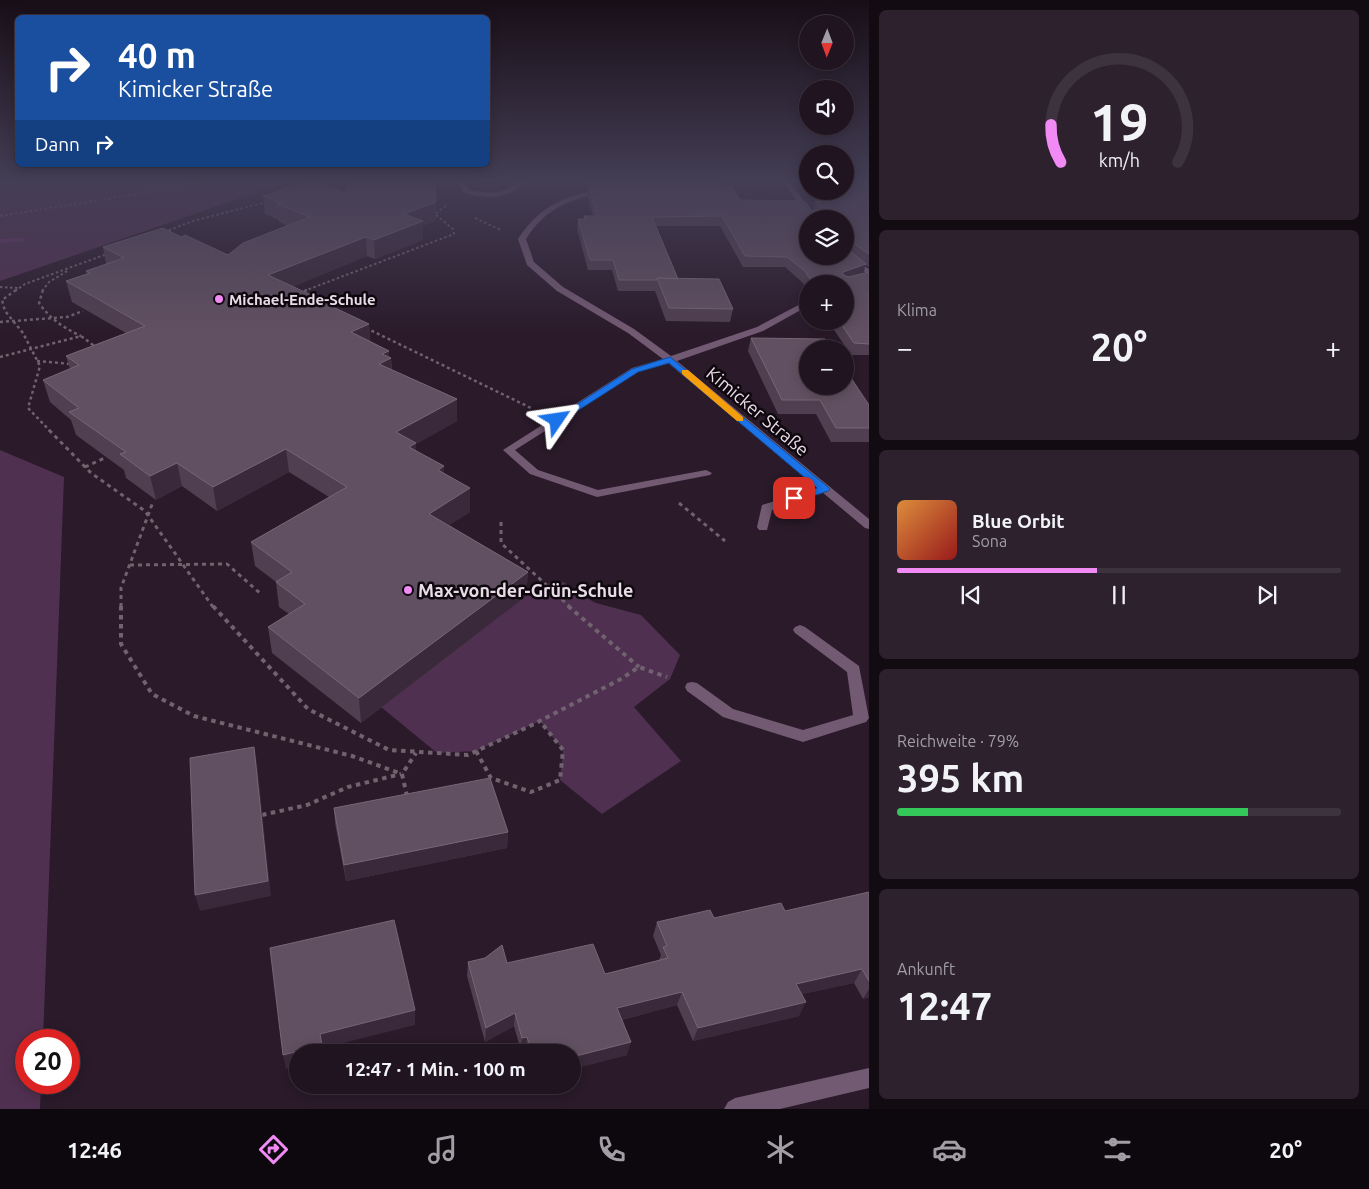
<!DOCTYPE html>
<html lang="de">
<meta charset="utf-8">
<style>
body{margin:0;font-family:Ubuntu,sans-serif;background:#2d212d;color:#f1f3f6;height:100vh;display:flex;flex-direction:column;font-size:19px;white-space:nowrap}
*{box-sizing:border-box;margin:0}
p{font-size:16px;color:#a29ea5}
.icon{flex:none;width:28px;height:28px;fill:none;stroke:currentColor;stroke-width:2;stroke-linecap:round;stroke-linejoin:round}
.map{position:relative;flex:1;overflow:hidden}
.panel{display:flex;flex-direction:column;gap:10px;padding:10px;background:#120b12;width:500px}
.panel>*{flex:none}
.top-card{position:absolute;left:15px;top:15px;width:475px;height:152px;border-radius:8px;box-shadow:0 2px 12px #0003,0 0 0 1px #3d333e;background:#1a4fa0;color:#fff;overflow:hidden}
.needle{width:32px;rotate:181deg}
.fabs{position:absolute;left:799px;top:15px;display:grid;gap:10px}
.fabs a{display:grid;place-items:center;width:55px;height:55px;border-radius:50%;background:#201420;box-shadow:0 2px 12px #0003,0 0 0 1px #3d333e;font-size:25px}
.speed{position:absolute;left:15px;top:1029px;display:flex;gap:10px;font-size:25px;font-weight:700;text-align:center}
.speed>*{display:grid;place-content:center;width:65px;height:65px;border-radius:50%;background:#201420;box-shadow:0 2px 12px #0003,0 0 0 1px #3d333e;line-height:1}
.speed .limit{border:8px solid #d22;background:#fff;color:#111}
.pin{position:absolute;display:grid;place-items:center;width:42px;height:42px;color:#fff;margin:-21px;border-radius:10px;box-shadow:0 2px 8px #0006}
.me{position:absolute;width:55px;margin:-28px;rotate:58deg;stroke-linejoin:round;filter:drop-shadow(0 0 4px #0008)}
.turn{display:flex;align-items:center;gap:18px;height:105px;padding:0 20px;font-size:22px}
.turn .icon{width:65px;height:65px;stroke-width:2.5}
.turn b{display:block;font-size:35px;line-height:42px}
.then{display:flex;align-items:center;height:48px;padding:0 20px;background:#0003;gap:10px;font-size:19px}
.big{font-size:38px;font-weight:600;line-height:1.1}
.panel .card{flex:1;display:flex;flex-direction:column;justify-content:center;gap:8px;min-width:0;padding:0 18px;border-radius:8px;background:#2d212d}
.panel .dial{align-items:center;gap:0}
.dial svg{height:130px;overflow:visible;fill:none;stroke:#3d333e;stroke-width:7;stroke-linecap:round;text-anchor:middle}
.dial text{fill:#f1f3f6;stroke:none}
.song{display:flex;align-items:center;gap:15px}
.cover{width:60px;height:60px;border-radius:8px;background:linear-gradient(135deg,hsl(30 70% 55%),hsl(0 70% 35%))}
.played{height:5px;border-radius:2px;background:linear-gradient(90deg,#f18af4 45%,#3d333e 45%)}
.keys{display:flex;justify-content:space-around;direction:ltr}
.heat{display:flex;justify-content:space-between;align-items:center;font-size:28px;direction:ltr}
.charge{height:8px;border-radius:4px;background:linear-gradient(90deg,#34c759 79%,#3d333e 0)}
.trip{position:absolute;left:289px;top:1044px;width:292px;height:50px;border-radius:25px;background:#201420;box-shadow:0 2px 12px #0003,0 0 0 1px #3d333e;font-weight:600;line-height:50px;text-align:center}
.dock{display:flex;height:80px;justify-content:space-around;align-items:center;background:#0d080d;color:#a29ea5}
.dock .icon{width:35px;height:35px}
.dock .active{color:#f18af4}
.dock b{font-size:22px;color:#f1f3f6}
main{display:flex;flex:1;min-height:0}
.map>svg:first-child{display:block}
</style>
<main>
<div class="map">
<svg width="869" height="1109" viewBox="0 0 869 1109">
<rect width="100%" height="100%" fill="#2a1a2a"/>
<!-- green -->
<path fill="#503050" d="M0,180H293L0,281Z
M0,450L64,477L43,1040H26V1082L41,1083L40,1109H0Z
M564,582L577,593L596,603L641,615L680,655L670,679L634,707L681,761L602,814L560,780L563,750L540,721L476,751L437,753L381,707L526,596L544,584Z"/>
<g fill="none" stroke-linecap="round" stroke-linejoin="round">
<!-- stream -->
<path fill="#663367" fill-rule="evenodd" d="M22,238L25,240L24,241L0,243V239Z"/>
<!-- path-far3 -->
<path stroke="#70626f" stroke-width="2" stroke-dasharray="2.5 2.5" stroke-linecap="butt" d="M0,216L137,194L207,180
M475,218L501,230
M164,232L193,221L266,202
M0,287L19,288
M15,291L25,284L107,254
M42,291L49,282L69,270
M304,291L454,234L453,229L435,214L448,204"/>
<!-- path-far2 -->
<path stroke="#70626f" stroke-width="2.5" stroke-dasharray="3 3" stroke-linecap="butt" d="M16,290L2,300L5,311L23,333L40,366L28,408L50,431
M43,290L39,303C50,319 64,328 81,336
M299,293L307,290
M0,322L67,317L83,311
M366,328L531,408
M0,357L81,336L93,345L91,350
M37,361L71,364"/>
<!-- path-far1 -->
<path stroke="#70626f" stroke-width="3" stroke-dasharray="4 4" stroke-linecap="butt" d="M49,430L91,473L145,511L213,607
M85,467L109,456
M679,503L725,541
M501,522V543L570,607
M130,565L227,564L261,594
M121,607V588L153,502"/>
<!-- path -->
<path stroke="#70626f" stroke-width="4" stroke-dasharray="4.5 4.5" stroke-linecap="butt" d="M121,606V644L152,694L194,716L352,756L402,774
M213,606L308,709L389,750L468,755L532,725L621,679L639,667L667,677
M568,606L639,667
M476,751L491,778L531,792L560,780L563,750L540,721
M407,796L402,774L416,753
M262,815L307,805L348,787L401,774"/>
<!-- lane -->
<path fill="#725a72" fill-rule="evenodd" d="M461,180H467L465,183L469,190C487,194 507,195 520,180H526C511,200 486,199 464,193L458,183Z
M670,357L673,358V362L638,372L515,450L538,470L598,490L706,470L712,473L710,475L597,497L530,474L503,450L632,368Z
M824,486L830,489L828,491L772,510L767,530H759L757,527L762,505Z
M800,625L805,627L859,666L869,718L866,722L803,742L723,717L687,691L685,687L687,683L692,682L697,683L733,709L803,730L853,715L847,672L795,633L793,630L795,627Z"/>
<!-- street -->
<path fill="#725a72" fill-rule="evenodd" d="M782,180H788L817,219H810Z
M605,188L608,190L607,191C571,200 547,206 526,239L534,262L563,287L634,329L671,356L757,327L808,300V306L763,331L677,361L869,519V529L865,528L667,362L628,333L557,291L527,265L518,239C541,204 565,196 605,188Z
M845,252L869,269V275L843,256H845Z
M869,1068V1088L780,1109H724L728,1102L735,1098Z"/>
</g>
<!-- wall -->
<path fill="#503f50" d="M583,180H616V182L626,180H625H707L708,181L724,187L740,200L812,211H813L815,201H819L811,191H845L869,180V267L866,265L863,273L869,272V355H851L828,321H845V284H808V290L802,282L785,267H743L720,226H656L678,279L733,309L730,322L666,321L655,291H618L612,270H588L577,229L578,219H584V216H593L588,197L589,188L586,189Z
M802,180H808V187Z
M346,193L436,202V220L423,226V240L375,259L367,256L292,287L335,308L369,324L370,341L389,351V357L391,358L392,370L457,399V421L416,444V451L444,473L470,512L449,525L528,572L526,596L361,723L272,653L268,627L289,614L279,607L276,582L255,566L251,542L329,497L289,472L217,511L182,486L156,500L126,478L124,470L76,435L71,420L50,402L43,380L70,369L66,356L126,333L72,302L66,281L87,274L86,271L106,264L103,247L181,237L228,255L287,226L279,222V220L265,214L263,196Z
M751,338L869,405V442H831L816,414H778L748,351Z
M334,808L508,832L507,848L346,881L335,823Z
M869,892V997L863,999L854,983L802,994L799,1016L693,1041L677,1005L622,1020L627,1055L572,1069V1052H526L525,1050L521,1051L514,1026L485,1042L467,976L468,962L507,963L605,974L659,960L661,955L653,936L657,922L714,918L785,911Z"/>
<!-- shaded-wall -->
<path fill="#3a293a" d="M587,180H616V183L586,189Z
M436,202V220L423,226V240L375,259L374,240L404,214Z
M366,237L367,256L270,296L268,275Z
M849,240L846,250L845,251V246L846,241Z
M866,264L863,274L840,282L843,272Z
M369,324L370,345L351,332Z
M389,351V360L391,358L392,380L379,364L382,354Z
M457,399V421L416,444L417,466L396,432Z
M286,449L289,472L217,511L213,487Z
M177,463L182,486L156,500L150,476Z
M444,466L443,490L438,470Z
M470,488V512L429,538V514Z
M528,572L526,596L361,723L359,698Z
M254,747L257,762L271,896L200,911L195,895Z
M508,832L507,848L346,881L344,865Z
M862,969L854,983L789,997L796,984Z
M869,989V997L863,999Z
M682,992L677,1005L614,1022L617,1008Z
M806,1002L799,1016L693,1041L698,1028Z
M415,1010V1025L323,1048V1052H298V1066L286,1069L283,1055L320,1034Z
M515,1013L514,1026L485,1042L486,1028Z
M527,1037L525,1050L521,1051L522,1038Z
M631,1042L627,1055L572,1069V1057Z"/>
<!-- building -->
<path fill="#615061" stroke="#766676" d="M311,180L346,193L348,180H435L436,202L404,214L423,221L374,240L366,237L268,275L335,306L333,307L369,324L351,332L389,351L382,354L391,358L379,364L457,399L396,432L416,443L409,447L444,466L438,470L470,488L429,514L528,572L359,698L268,627L305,604L276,582L292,572L251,542L347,487L286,449L213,487L177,463L150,476L120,454L126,452L69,412L79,408L43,380L79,365L66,356L145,326L66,281L90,273L86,271L124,258L103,247L163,228L181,237L185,235L228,255L243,243L310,217L277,204L281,203L263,196Z
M630,180H707L708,181L718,182L724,187H732L740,200L804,201L812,211L821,209L815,201H829L821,191H845V180H869V254L849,240L846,241L845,246V219H808V256H845V247L866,264L843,272V275L849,277L869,272V295H867L869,298V344L854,343L839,321H845V284H813L805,271L787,257L745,256L722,216L652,217L678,279L657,278V280H619L613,260H590L578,219H585L584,216H597L589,187Z
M657,278L719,279L733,309L669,308Z
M751,338L825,339L831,349H808V386H845V369L869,405V428H836L820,400H782Z
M254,747L268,881L195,895L190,758Z
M490,778L508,832L344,865L334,808Z
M869,892V981L862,969L796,984L806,1002L698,1028L682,992L617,1008L631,1042L572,1057V1052H532L527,1037L522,1038L515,1013L486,1028L468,962L485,958L502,945L507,963L593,944L605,974L668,958L663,947L667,946L657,922L710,910L714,918L781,903L785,911Z
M394,920L415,1010L320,1034L322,1045L283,1055L270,948Z"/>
<!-- sky -->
<linearGradient id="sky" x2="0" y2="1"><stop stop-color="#170e17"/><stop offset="0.54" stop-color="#443e55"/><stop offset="1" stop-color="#443e55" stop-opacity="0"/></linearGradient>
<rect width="869" height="335" fill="url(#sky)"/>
<!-- route -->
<path fill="#1a73e8" stroke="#114b97" d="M670,357L828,487L830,489L828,491L798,501H790L789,498L790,496L817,488L669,363L638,372L560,422L557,423L552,420L632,369Z"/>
<!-- slow -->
<path fill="#f59e0b" d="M682,370H688L743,417V421H737L682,374Z"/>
<!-- markers -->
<g fill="#f18af4" stroke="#0e080e" stroke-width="2">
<circle cx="219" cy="299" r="5"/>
<circle cx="408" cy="590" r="5"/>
</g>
<g text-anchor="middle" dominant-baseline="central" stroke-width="5" stroke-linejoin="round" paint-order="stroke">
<!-- far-poi labels -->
<g font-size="15" font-weight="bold" fill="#e8dde7" stroke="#0e080e" text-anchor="start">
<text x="229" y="299">Michael-Ende-Schule</text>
</g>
<!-- street labels -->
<g font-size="18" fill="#e8dde7" stroke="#0e080e">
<text transform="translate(758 411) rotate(40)">Kimicker Straße</text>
</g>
<!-- poi labels -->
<g font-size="18" font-weight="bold" fill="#e8dde7" stroke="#0e080e" text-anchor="start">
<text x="418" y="590">Max-von-der-Grün-Schule</text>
</g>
</g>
</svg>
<div class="fabs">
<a><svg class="needle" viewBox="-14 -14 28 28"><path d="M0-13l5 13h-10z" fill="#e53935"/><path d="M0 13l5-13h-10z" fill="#a29ea5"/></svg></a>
<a><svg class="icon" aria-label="sound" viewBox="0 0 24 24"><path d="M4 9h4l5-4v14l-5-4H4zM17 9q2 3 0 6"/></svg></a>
<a><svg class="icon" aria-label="search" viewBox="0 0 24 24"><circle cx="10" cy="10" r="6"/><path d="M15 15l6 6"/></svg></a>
<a><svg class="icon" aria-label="layers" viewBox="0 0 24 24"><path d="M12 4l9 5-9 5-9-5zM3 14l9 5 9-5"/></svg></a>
<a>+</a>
<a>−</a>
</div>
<div class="speed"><div class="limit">20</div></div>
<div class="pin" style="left:794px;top:498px;background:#d93025"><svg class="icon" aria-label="arrive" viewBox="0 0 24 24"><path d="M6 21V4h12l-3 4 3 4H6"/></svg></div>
<svg class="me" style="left:557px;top:420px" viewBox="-20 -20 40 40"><path d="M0-17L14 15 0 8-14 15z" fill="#1a73e8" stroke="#fff" stroke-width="4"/></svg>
<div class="trip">12:47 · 1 Min. · 100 m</div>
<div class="top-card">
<div class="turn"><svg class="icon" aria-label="right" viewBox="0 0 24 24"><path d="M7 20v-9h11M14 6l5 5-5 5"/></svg><div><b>40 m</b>Kimicker Straße</div></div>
<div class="then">Dann<svg class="icon" aria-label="right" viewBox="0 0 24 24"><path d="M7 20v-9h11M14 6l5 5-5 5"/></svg></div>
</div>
</div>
<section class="panel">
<div class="card dial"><svg viewBox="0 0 100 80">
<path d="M14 69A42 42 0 1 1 86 69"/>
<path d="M14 69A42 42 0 0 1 8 46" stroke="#f18af4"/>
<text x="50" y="56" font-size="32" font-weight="700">19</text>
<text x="50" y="72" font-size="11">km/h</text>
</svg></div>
<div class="card"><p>Klima</p>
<div class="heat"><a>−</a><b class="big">20°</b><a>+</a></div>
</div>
<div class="card">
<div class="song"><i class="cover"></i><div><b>Blue Orbit</b><p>Sona</p></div></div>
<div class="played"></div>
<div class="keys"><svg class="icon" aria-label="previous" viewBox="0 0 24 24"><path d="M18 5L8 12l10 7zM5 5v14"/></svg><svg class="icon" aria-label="pause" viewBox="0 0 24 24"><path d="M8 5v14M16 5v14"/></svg><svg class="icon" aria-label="next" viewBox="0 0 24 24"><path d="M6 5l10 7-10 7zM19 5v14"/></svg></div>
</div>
<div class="card"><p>Reichweite · 79%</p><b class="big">395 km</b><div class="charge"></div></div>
<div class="card"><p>Ankunft</p><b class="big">12:47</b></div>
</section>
</main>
<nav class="dock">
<b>12:46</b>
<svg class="icon active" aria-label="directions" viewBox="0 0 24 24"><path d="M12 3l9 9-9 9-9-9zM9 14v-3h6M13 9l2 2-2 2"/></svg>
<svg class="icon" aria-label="music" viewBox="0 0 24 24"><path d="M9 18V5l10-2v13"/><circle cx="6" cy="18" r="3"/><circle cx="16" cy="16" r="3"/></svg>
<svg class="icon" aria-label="phone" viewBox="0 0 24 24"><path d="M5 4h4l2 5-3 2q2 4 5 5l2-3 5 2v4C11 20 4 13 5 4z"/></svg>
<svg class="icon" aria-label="climate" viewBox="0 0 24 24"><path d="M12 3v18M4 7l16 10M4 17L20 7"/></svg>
<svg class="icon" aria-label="car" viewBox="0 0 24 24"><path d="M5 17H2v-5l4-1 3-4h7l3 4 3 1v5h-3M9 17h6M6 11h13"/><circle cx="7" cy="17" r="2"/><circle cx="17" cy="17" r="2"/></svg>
<svg class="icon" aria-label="filters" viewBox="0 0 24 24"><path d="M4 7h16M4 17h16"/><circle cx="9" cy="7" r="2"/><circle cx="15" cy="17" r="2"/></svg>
<b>20°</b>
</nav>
